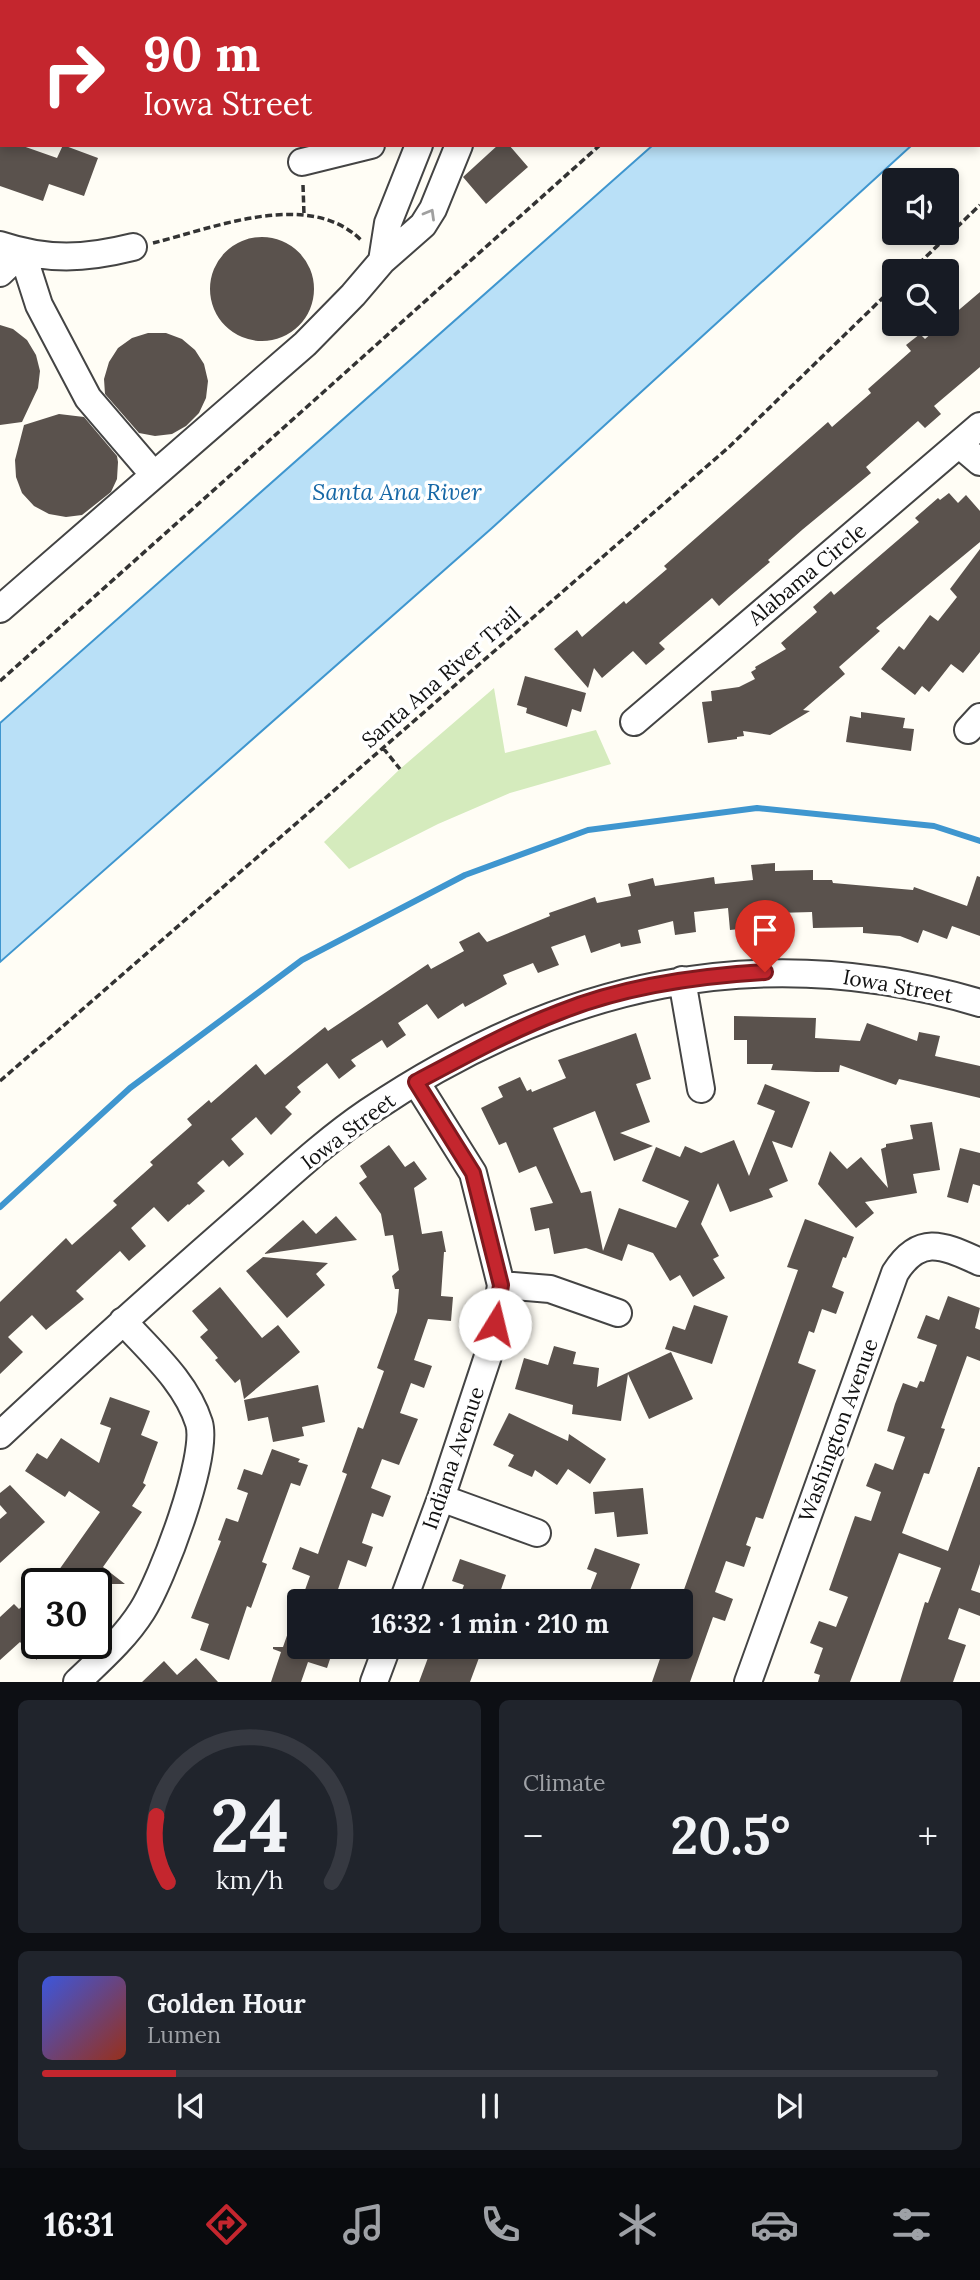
<!DOCTYPE html>
<meta charset="utf-8">
<style>
body{margin:0;font-family:Lora,serif;background:#20242c;color:#f1f3f6;height:100vh;display:flex;flex-direction:column;font-size:26px;white-space:nowrap}
*{box-sizing:border-box;margin:0}
p{font-size:23px;color:#9ea1a6}
.icon{flex:none;width:38px;height:38px;fill:none;stroke:currentColor;stroke-width:2;stroke-linecap:round;stroke-linejoin:round}
.map{position:relative;height:1682px;overflow:hidden}
.details{display:flex;flex-direction:column;gap:18px;padding:18px;background:#0d0f14;flex:1}
.details>*{flex:none}
.banner{position:absolute;left:0px;top:0px;width:980px;height:147px;box-shadow:0 4px 10px #0003;background:#c4262e;color:#fff;overflow:hidden}
.controls{position:absolute;left:882px;top:168px;display:grid;gap:14px}
.controls a{display:grid;place-items:center;width:77px;height:77px;border-radius:7px;background:#171b24;box-shadow:0 4px 10px #0003;font-size:35px}
.speed{position:absolute;left:21px;top:1568px;display:flex;gap:14px;font-size:35px;font-weight:700;text-align:center}
.speed>*{display:grid;place-content:center;width:91px;height:91px;border-radius:50%;background:#171b24;box-shadow:0 4px 10px #0003;line-height:1}
.speed .limit{border:4px solid #111;border-radius:10px;background:#fff;color:#111}
.pin{position:absolute;display:grid;place-items:center;width:60px;height:60px;color:#fff;margin:-72px -30px;border-radius:50% 50% 50% 0;rotate:-45deg;box-shadow:0 0 7px #0007}
.pin .icon{rotate:45deg}
.me{position:absolute;width:77px;margin:-38px;rotate:9deg;stroke-linejoin:round;filter:drop-shadow(0 0 5px #0008)}
.turn{display:flex;align-items:center;gap:24px;height:147px;padding:0 28px;font-size:32px}
.turn .icon{width:91px;height:91px;stroke-width:2.5}
.turn b{display:block;font-size:49px;line-height:60px}
.big{font-size:52px;font-weight:800;line-height:1.1}
.details .tile{flex:1;display:flex;flex-direction:column;justify-content:center;gap:10px;min-width:0;padding:0 24px;border-radius:10px;background:#20242c}
.details .dial{align-items:center;gap:0}
.dial svg{height:182px;overflow:visible;fill:none;stroke:#363941;stroke-width:7;stroke-linecap:round;text-anchor:middle}
.dial text{fill:#f1f3f6;stroke:none}
.song{display:flex;align-items:center;gap:21px}
.cover{width:84px;height:84px;border-radius:10px;background:linear-gradient(135deg,hsl(230 70% 55%),hsl(10 70% 35%))}
.played{height:7px;border-radius:4px;background:linear-gradient(90deg,#c4262e 15%,#363941 15%)}
.keys{display:flex;justify-content:space-around;direction:ltr}
.heat{display:flex;justify-content:space-between;align-items:center;font-size:38px;direction:ltr}
.details .tiles{flex:1;display:grid;gap:18px;grid-template-columns:1fr 1fr}
.tile:last-child{grid-column:span 2}
.trip{position:absolute;left:287px;top:1589px;width:406px;height:70px;border-radius:7px;background:#171b24;box-shadow:0 4px 10px #0003;font-weight:800;line-height:70px;text-align:center}
.tabs{display:flex;height:112px;justify-content:space-around;align-items:center;background:#090b0e;color:#9ea1a6}
.tabs .icon{width:49px;height:49px}
.tabs .on{color:#c4262e}
.tabs b{font-size:32px;color:#f1f3f6}
.map>svg:first-child{display:block}
</style>
<div class="map">
<svg width="980" height="1682" viewBox="0 0 980 1682">
<rect width="100%" height="100%" fill="#fffdf5"/>
<!-- green -->
<path fill="#d5ebbd" d="M494,688L505,753L596,730L611,764L510,793L438,824L349,869L324,842L400,769Z"/>
<!-- water -->
<path fill="#b9e0f7" stroke="#3f96cf" stroke-width="2" d="M818,0H980V83L978,85V2H816Z
M653,145H912L492,528L0,962V723Z"/>
<g fill="none" stroke-linecap="round" stroke-linejoin="round">
<!-- stream -->
<path stroke="#3f96cf" stroke-width="6" d="M0,1207L130,1088L302,960L465,875L588,830L757,808L934,826L980,841"/>
</g>
<!-- building -->
<path fill="#5a524d" d="M0,145H20L57,158L63,145L98,158L84,196L49,184L43,201L0,186Z
M498,145H509L528,167L486,204L463,177Z
M210 289a52 52 0 1 1 104 0a52 52 0 1 1-104 0Z
M980,292V367L934,406L941,414L925,428L918,421L866,467L871,473L802,530L768,560L770,562L729,597L719,606L712,598L659,643L665,649L646,665L633,651L602,678L594,668L588,688L554,649L577,630L582,637L624,601L626,604L667,569L664,566L828,422L832,427L871,393L868,389L911,351L906,345L920,334L925,339L942,324H947V320Z
M0,325L13,329L27,340L36,355L40,371L38,388L22,422L0,425Z
M148,333H166L182,339L195,350L204,364L208,381L206,398L199,413L186,426L172,434L155,436L139,433L105,394L104,379L109,362L118,348L132,338Z
M59,414L84,417L117,456L118,462L117,479L111,492L82,515L66,517L49,514L34,506L22,493L16,477L15,460L24,425Z
M949,493L958,503L966,495L980,511V542L876,628L880,631L839,667L845,674L803,710L810,711L770,735L743,731L744,736L737,737V739L708,743L702,702L712,701L711,691L739,687L755,679L751,672L756,669L755,667L786,649L781,643L817,612L813,607L831,591L834,595L919,522L915,518L938,498L940,500Z
M980,549V652L963,673L951,664L929,692L922,686L915,695L881,669L899,646L904,650L930,615L938,621L957,597L950,589Z
M525,676L586,693L581,712L572,709L567,727L526,713L527,708L517,705Z
M861,712L905,718L903,728L914,729L911,751L846,742L850,716L861,718Z
M775,863V871L813,870V880H832L833,883L913,890L914,887L967,906L977,876L980,877V936L952,926L947,939L923,930L918,943L900,936L863,933V927L813,928L812,912L777,913L778,925L730,930L728,908L694,912L696,932L675,935L673,921L638,930L641,943L621,947L620,943L591,953L585,935L551,947L559,965L538,973L533,963L503,975L507,984L465,1007L463,1003L438,1019L427,1004L398,1023L406,1035L387,1048L382,1040L351,1060L356,1066L339,1079L327,1063L297,1087L301,1092L285,1107L292,1114L271,1135L256,1117L231,1139L244,1154L229,1167L223,1160L197,1183L205,1191L189,1205L188,1204L168,1222L154,1207L131,1228L146,1246L129,1261L120,1251L76,1291L84,1299L46,1330L32,1315L8,1337L23,1352L0,1374V1302L66,1238L72,1245L117,1205L113,1201L153,1165L150,1162L192,1125L187,1119L209,1100L211,1103L256,1064L265,1075L325,1027L328,1031L428,964L431,969L464,951L459,942L479,932L487,942L550,916L549,913L595,897L597,903L631,896L628,884L653,878L655,886L714,877L715,884L753,880L751,865Z
M734,1016L816,1018L815,1038L860,1041L867,1023L917,1041L919,1032L940,1036L935,1056L980,1066V1098L899,1079L896,1085L840,1065L839,1072H816L771,1070L773,1064H747V1040H734Z
M636,1033L651,1079L636,1084L650,1122L620,1133L653,1146L614,1161L595,1111L553,1128L581,1193L591,1191L603,1251L619,1208L676,1228L689,1201L642,1181L656,1147L680,1157L685,1146L701,1153L734,1140L749,1176L775,1111L757,1104L765,1084L810,1102L792,1148L772,1141L788,1181L769,1189L773,1197L730,1212L718,1183L701,1224L719,1256L713,1259L725,1278L693,1297L680,1275L670,1281L653,1253L628,1244L622,1261L586,1248L554,1254L549,1228L535,1231L530,1208L553,1203L536,1166L519,1173L506,1142L499,1145L481,1108L503,1097L498,1087L520,1077L527,1091L531,1089L532,1092L566,1078L558,1060Z
M932,1122L940,1170L913,1174L917,1193L865,1202L874,1213L856,1228L818,1184L830,1151L847,1169L861,1157L888,1188L881,1149L886,1147V1144L913,1139L910,1125Z
M389,1145L405,1167L414,1161L427,1179L414,1188L422,1234L442,1231L446,1252H444L441,1296L453,1297L451,1321L428,1319L414,1360L432,1366L424,1388L411,1383L400,1413L418,1419L399,1465L382,1459L371,1488L391,1496L383,1517L372,1513L362,1543L373,1547L366,1567L348,1560L334,1601H301L310,1576L292,1569L300,1547L318,1554L320,1548L347,1474L342,1472L358,1427L363,1429L384,1371L377,1368L397,1312L399,1289H395L392,1276L399,1270L393,1235L385,1236L381,1214L359,1183L367,1177L360,1166Z
M960,1148L980,1153V1186L973,1184L968,1203L947,1197Z
M336,1216L357,1240L264,1254L303,1220L316,1234Z
M805,1219L854,1237L846,1258L843,1257L832,1287L844,1292L836,1314L822,1309L814,1333L809,1331L798,1363L816,1370L763,1519L756,1517L746,1545L751,1547L744,1567L726,1561L715,1592L733,1599L725,1621L713,1617L690,1682H652L664,1647H681V1598L798,1270L787,1267Z
M263,1257L328,1263L316,1274L325,1285L287,1318L246,1271Z
M220,1287L262,1338L278,1325L300,1352L244,1399L240,1379L235,1383L215,1360L218,1358L200,1337L208,1330L192,1311Z
M948,1296L980,1308L975,1328L980,1330V1361L967,1356L941,1428L945,1429L929,1474L924,1473L902,1533L948,1551L978,1467H980V1564L971,1590L980,1593V1616L959,1608L948,1639L966,1645L953,1682H900L925,1602L928,1603L941,1568L899,1553L850,1682H818L820,1675L814,1673L823,1648L810,1643L819,1621L836,1627L848,1597L829,1590L855,1516L871,1521L881,1492L866,1486L875,1463L893,1470L905,1437L887,1431L895,1404L903,1383L917,1388L920,1381L924,1382L937,1345L917,1338L926,1315L939,1320Z
M694,1305L728,1316L712,1364L665,1349L673,1326L685,1330Z
M554,1346L576,1352L573,1364L599,1368L597,1387L671,1352L693,1399L649,1419L628,1374L621,1421L572,1414L573,1405L515,1389L524,1358L548,1365Z
M318,1385L325,1422L302,1427L304,1436L273,1442L268,1417L248,1421L244,1400Z
M110,1397L150,1411L141,1435L158,1442L143,1483L146,1485L132,1506L142,1512L103,1567L125,1584H108L96,1601V1584H49L100,1512L69,1491L65,1497L25,1471L37,1453L47,1459L61,1438L99,1463L111,1428L100,1424Z
M509,1413L568,1441L569,1434L606,1459L590,1484L568,1469L557,1485L535,1470L532,1477L508,1466L514,1455L493,1445Z
M272,1449L300,1459L298,1462L308,1465L300,1486L291,1483L262,1562L267,1564L251,1608L247,1606L229,1660L200,1650L209,1624L191,1618L221,1541L218,1540L226,1518L238,1522L248,1493L237,1489L244,1469L262,1475Z
M10,1485L45,1522L0,1563V1519L7,1513L0,1505V1493Z
M643,1488L648,1534L617,1537L614,1512L595,1514L593,1492Z
M595,1548L640,1564L626,1601H603L588,1596L597,1573L587,1569Z
M460,1559L506,1575L497,1601H458L464,1585L452,1581Z
M37,1593V1660L20,1642L0,1660V1617L14,1604L19,1609Z
M297,1607L299,1608V1647H334L327,1668L308,1662L301,1682H271L281,1652L273,1649V1647H283Z
M432,1647H483L470,1682H419Z
M196,1658L218,1682H142L164,1661L177,1675Z"/>
<g fill="none" stroke-linecap="round" stroke-linejoin="round">
<defs>
<path id="minor" d="M476,2L477,0
M516,2L517,0
M559,2L560,0
M681,2L682,0
M302,162L371,145
M0,245C48,261 85,259 133,247
M382,261L388,223L419,145
M0,273L22,252L39,305L88,398L154,475
M960,445L980,462
M0,609L305,344L353,295L382,261L423,225L433,209L459,145
M634,722L980,426
M968,730L980,717
M682,980L701,1089
M501,1285L550,1289L618,1313
M0,1435C78,1362 157,1291 237,1221C280,1184 321,1144 368,1112C558,984 758,937 980,1003
M441,1498L537,1533
M403,1601L441,1498L492,1344L501,1285L473,1173L416,1082
M77,1682C101,1659 125,1638 142,1611C162,1580 209,1456 199,1423C186,1382 151,1352 123,1321
M374,1682L387,1647
M748,1682L895,1273C920,1233 944,1246 980,1262"/>
</defs>
<!-- minor casing -->
<use href="#minor" stroke="#444" stroke-width="30"/>
<!-- path -->
<path stroke="#333" stroke-width="3.5" stroke-dasharray="7 3.5" stroke-linecap="butt" d="M272,0L283,2
M761,2L763,0
M303,185L304,215
M153,243C214,228 310,188 362,241
M911,271L980,205
M0,681L600,145
M383,748L400,769
M0,1081L729,447L894,287"/>
<!-- minor -->
<use href="#minor" stroke="#fff" stroke-width="26"/>
</g>
<!-- one-way arrows -->
<defs><path id="oneway-chevron" d="M-2-3.5L2.5 0L-2 3.5" fill="none" stroke-width="1.6" stroke-linecap="round" stroke-linejoin="round" transform="scale(1.75)"/></defs>
<use stroke="#a0a0a0" href="#oneway-chevron" transform="translate(430 214) rotate(-60)"/>
<g fill="none" stroke-linecap="round" stroke-linejoin="round">
<defs>
<path id="route" d="M495,1324L501,1285L473,1173L416,1082C463,1057 510,1031 560,1012C625,986 696,976 765,972"/>
</defs>
<!-- route casing -->
<use href="#route" stroke="#7f191e" stroke-width="18"/>
<!-- route -->
<use href="#route" stroke="#c4262e" stroke-width="12"/>
</g>
<g text-anchor="middle" dominant-baseline="central" stroke-width="7" stroke-linejoin="round" paint-order="stroke">
<!-- street labels -->
<g font-size="21" fill="#111" stroke="#fff">
<text transform="translate(807 574) rotate(-40)">Alabama Circle</text>
<text transform="translate(441 677) rotate(-41)">Santa Ana River Trail</text>
<text transform="translate(898 986) rotate(10)">Iowa Street</text>
<text transform="translate(348 1131) rotate(-37)">Iowa Street</text>
<text transform="translate(838 1430) rotate(-70)">Washington Avenue</text>
<text transform="translate(453 1458) rotate(-71)">Indiana Avenue</text>
</g>
<!-- water labels -->
<g font-size="23" font-style="italic" fill="#1768a6" stroke="#fff">
<text x="397" y="491">Santa Ana River</text>
</g>
</g>
</svg>
<div class="controls">
<a><svg class="icon" aria-label="sound" viewBox="0 0 24 24"><path d="M4 9h4l5-4v14l-5-4H4zM17 9q2 3 0 6"/></svg></a>
<a><svg class="icon" aria-label="search" viewBox="0 0 24 24"><circle cx="10" cy="10" r="6"/><path d="M15 15l6 6"/></svg></a>
</div>
<div class="speed"><div class="limit">30</div></div>
<div class="pin" style="left:765px;top:972px;background:#d93025"><svg class="icon" aria-label="arrive" viewBox="0 0 24 24"><path d="M6 21V4h12l-3 4 3 4H6"/></svg></div>
<svg class="me" style="left:495px;top:1324px" viewBox="-20 -20 40 40"><circle r="19" fill="#fff"/><path d="M0-13L10 11 0 6-10 11z" fill="#c4262e"/></svg>
<div class="trip">16:32 · 1 min · 210 m</div>
<div class="banner">
<div class="turn"><svg class="icon" aria-label="right" viewBox="0 0 24 24"><path d="M7 20v-9h11M14 6l5 5-5 5"/></svg><div><b>90 m</b>Iowa Street</div></div>
</div>
</div>
<section class="details">
<div class="tiles">
<div class="tile dial"><svg viewBox="0 0 100 80">
<path d="M14 69A42 42 0 1 1 86 69"/>
<path d="M14 69A42 42 0 0 1 9 40" stroke="#c4262e"/>
<text x="50" y="56" font-size="32" font-weight="700">24</text>
<text x="50" y="72" font-size="11">km/h</text>
</svg></div>
<div class="tile"><p>Climate</p>
<div class="heat"><a>−</a><b class="big">20.5°</b><a>+</a></div>
</div>
<div class="tile">
<div class="song"><i class="cover"></i><div><b>Golden Hour</b><p>Lumen</p></div></div>
<div class="played"></div>
<div class="keys"><svg class="icon" aria-label="previous" viewBox="0 0 24 24"><path d="M18 5L8 12l10 7zM5 5v14"/></svg><svg class="icon" aria-label="pause" viewBox="0 0 24 24"><path d="M8 5v14M16 5v14"/></svg><svg class="icon" aria-label="next" viewBox="0 0 24 24"><path d="M6 5l10 7-10 7zM19 5v14"/></svg></div>
</div>
</div>
</section>
<nav class="tabs">
<b>16:31</b>
<svg class="icon on" aria-label="directions" viewBox="0 0 24 24"><path d="M12 3l9 9-9 9-9-9zM9 14v-3h6M13 9l2 2-2 2"/></svg>
<svg class="icon" aria-label="music" viewBox="0 0 24 24"><path d="M9 18V5l10-2v13"/><circle cx="6" cy="18" r="3"/><circle cx="16" cy="16" r="3"/></svg>
<svg class="icon" aria-label="phone" viewBox="0 0 24 24"><path d="M5 4h4l2 5-3 2q2 4 5 5l2-3 5 2v4C11 20 4 13 5 4z"/></svg>
<svg class="icon" aria-label="climate" viewBox="0 0 24 24"><path d="M12 3v18M4 7l16 10M4 17L20 7"/></svg>
<svg class="icon" aria-label="car" viewBox="0 0 24 24"><path d="M5 17H2v-5l4-1 3-4h7l3 4 3 1v5h-3M9 17h6M6 11h13"/><circle cx="7" cy="17" r="2"/><circle cx="17" cy="17" r="2"/></svg>
<svg class="icon" aria-label="filters" viewBox="0 0 24 24"><path d="M4 7h16M4 17h16"/><circle cx="9" cy="7" r="2"/><circle cx="15" cy="17" r="2"/></svg>
</nav>
